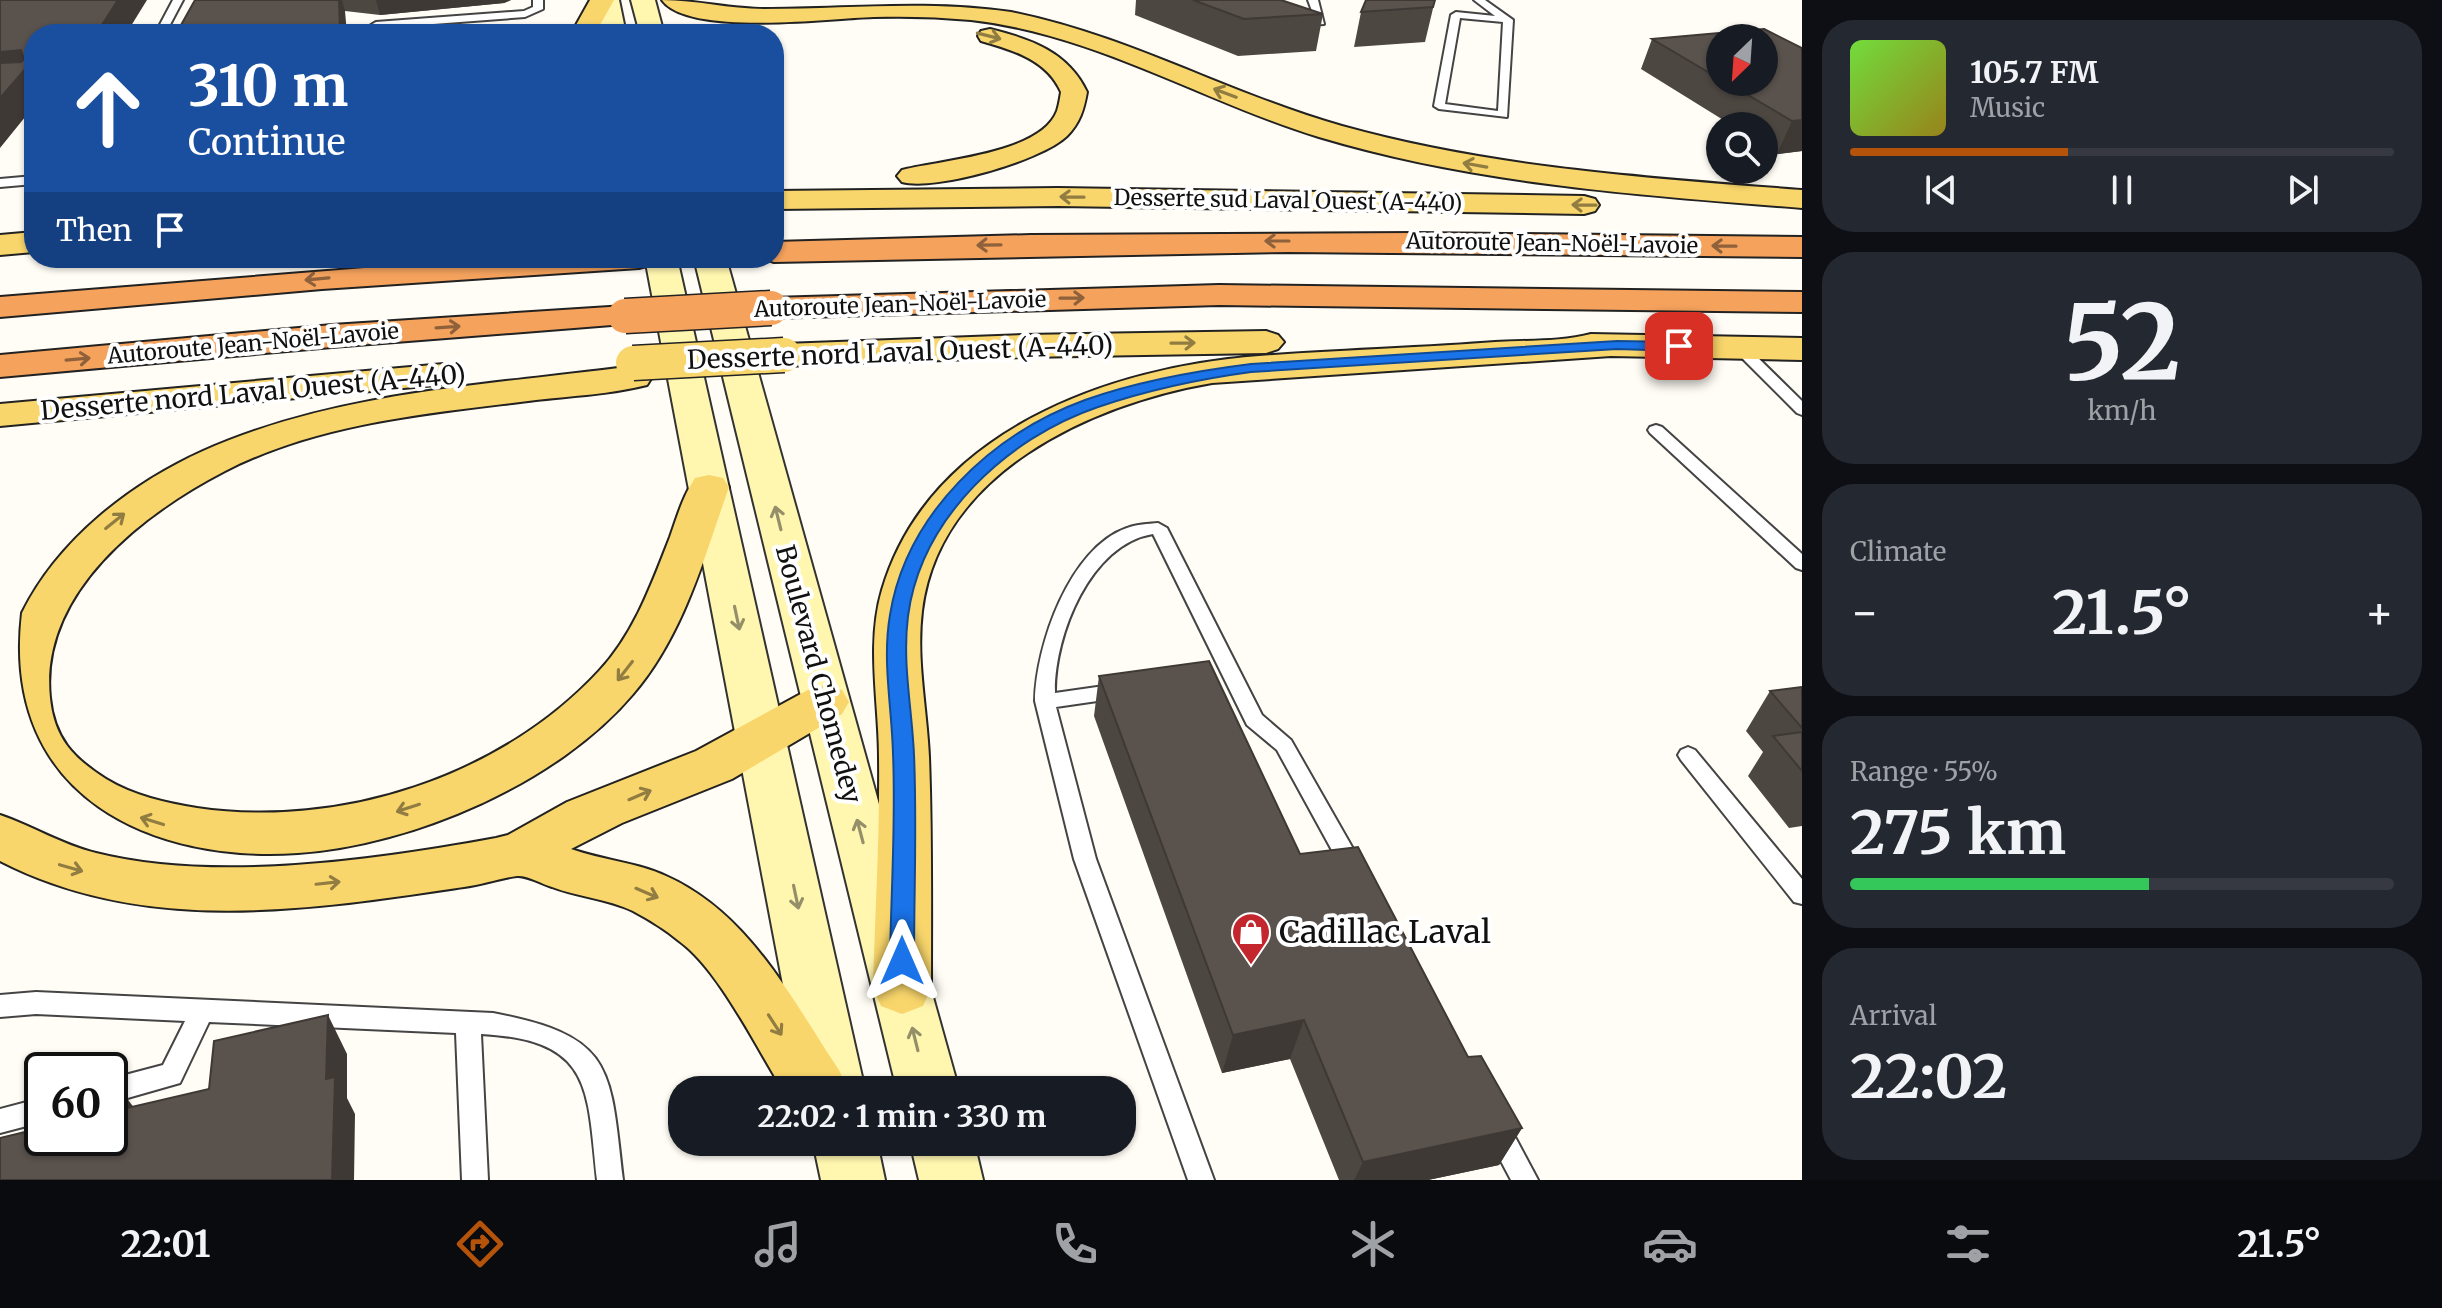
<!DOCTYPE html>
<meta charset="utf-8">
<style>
body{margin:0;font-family:Merriweather,serif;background:#242831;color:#f1f3f6;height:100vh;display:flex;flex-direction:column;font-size:30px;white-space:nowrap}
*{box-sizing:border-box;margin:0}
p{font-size:26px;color:#9ea1a6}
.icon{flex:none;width:44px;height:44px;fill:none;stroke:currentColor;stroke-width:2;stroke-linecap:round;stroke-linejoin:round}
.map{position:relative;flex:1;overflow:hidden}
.drawer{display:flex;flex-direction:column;gap:20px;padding:20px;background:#0d0f14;width:640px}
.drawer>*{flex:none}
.banner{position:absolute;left:24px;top:24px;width:760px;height:244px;border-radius:32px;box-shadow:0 2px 6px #0004;background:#1a4fa0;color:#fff;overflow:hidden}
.needle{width:52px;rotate:205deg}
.tools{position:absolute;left:1706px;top:24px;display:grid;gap:16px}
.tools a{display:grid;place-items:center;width:72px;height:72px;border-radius:50%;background:#171b24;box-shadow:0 2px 6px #0004;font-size:40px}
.speed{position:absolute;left:24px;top:1052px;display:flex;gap:16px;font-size:40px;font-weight:700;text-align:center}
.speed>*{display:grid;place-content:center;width:104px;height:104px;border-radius:50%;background:#171b24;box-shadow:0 2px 6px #0004;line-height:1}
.speed .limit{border:4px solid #111;border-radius:12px;background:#fff;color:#111}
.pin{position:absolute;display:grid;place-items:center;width:68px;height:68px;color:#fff;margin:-34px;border-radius:16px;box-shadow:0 4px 12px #0006}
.me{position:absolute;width:88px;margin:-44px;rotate:0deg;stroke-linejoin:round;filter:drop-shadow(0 0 6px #0008)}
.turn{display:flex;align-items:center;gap:28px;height:168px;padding:0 32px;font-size:36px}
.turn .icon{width:104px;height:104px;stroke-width:2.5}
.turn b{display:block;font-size:56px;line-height:68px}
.then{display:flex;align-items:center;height:76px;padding:0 32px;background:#0003;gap:16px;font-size:30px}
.big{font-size:60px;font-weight:700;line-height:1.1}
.drawer .card{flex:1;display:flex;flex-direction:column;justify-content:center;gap:12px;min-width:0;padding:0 28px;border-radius:32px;background:#242831}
.drawer .dial{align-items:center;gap:0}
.dial b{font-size:104px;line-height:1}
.song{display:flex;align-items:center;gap:24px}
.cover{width:96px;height:96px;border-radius:12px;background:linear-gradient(135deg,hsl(100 70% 55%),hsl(50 70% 35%))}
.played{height:8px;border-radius:4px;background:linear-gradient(90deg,#b45309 40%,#363941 40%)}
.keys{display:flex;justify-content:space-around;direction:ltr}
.heat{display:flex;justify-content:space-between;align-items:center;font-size:44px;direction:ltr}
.charge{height:12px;border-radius:6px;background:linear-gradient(90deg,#34c759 55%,#363941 0)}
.trip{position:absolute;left:668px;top:1076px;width:468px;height:80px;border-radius:32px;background:#171b24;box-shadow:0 2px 6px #0004;font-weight:700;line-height:80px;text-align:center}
.dock{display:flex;height:128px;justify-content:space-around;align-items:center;background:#090b0e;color:#9ea1a6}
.dock .icon{width:56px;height:56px}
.dock .on{color:#b45309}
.dock b{font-size:36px;color:#f1f3f6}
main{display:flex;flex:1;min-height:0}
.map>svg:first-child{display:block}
</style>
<main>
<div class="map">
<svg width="1802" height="1180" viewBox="0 0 1802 1180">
<rect width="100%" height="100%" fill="#fffdf5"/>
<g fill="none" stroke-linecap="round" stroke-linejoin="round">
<defs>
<path id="lane" d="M173,0H183L165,34H155Z
M533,0H543V9L525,17L380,28L378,34H368L371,25L376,22L524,11L533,7Z
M1308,0H1318L1324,24L1311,25L1306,22L1315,19Z
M1474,0H1485L1513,20L1507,117L1439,109L1434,106L1451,15L1456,12L1495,16ZM1460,18L1503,22L1498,111L1445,104Z
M34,176V184L0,187V179Z
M1740,344L1745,345L1802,401V415L1797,413L1735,351V345Z
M1656,425L1662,427L1802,554V570L1796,568L1650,433L1648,430L1650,427Z
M1158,523L1167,528L1262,715L1291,740L1364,868L1361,874L1353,877L1345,874L1277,750L1247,725L1153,534C1090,544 1054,636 1055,693L1118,684L1125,686L1128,691L1125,696L1118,698L1056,707L1096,859L1214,1180H1188L1074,859L1035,701C1036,646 1069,548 1127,528C1137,524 1148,524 1158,523Z
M1688,747L1695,750L1802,879V904L1794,902L1681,760L1678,755L1681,750Z
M36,992L493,1013C615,1036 610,1068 623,1180H597C587,1088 593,1040 481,1034L488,1180H462L456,1033L209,1022L180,1083L110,1103V1079L163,1065L185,1021L36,1014L0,1017V995Z
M42,1098V1122L0,1133V1109Z
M1497,1117L1506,1120L1538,1180H1511L1484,1129L1488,1120Z"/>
<path id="secondary" d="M595,0H619L626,34H602Z
M631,0H655L664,34H640Z
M645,258H677L865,1090H803Z
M694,258H726L959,1090H897Z
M813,1142H877L885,1180H821Z
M910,1142H974L983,1180H919Z"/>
<path id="primary" d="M590,0H614L595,34H571Z
M662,0C697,0 729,9 764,9C850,9 924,0 1011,12C1127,35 1229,94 1342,126C1492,168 1648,178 1802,190V208C1640,195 1475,184 1319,137C1202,101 1095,34 971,20C939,17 907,16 874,17C832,18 688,37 662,0Z
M990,29C1031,39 1068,52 1087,92C1084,109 1080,123 1067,136C1041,161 935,191 902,182L897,176L902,170C940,160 1041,154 1057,111C1059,105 1060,98 1061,92C1047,60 1013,50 981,41L978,36L981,31Z
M1058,188L1584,196L1595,199L1599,205L1595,211L1584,214L1058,206L774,209V191Z
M34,232V252L0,255V235Z
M1266,331L1278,335L1284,342L1278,349L1266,353L1023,357L784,366L771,363L766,355L771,347L784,344L1023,335Z
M1591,334L1802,338V360L1611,356L1212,383C1090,404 939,473 922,611C916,660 927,709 929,757C932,834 931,911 931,988L923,1006L902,1014L881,1006L873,988C875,912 880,835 879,758C879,703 866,644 882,590C929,431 1110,367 1259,356C1338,350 1416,348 1495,342C1526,340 1561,342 1591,334Z
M444,364L457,367L462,375L457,383L0,426V404Z
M634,366L647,369L652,377L647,385C611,394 573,396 536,400C432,413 320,422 225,471C142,514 39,593 50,698C54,738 73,758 106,779C134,796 166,803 197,808C340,829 501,777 599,671C634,634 652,583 670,537C677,517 683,496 695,478L709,475L723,478L729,487C704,558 683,636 633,694C558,783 413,845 298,853C157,863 0,800 22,613C58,540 130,484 203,451C337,391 490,385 634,366Z
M825,685L842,690L849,702L842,714L732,779L622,823L571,849C602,860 636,862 666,876C749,913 790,997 839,1070L848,1090H783C756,1047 719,970 679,941C666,930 648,919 633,911C608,899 578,897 552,887C542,884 527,875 517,876C500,878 482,885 464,887C308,910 146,936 0,861V815C33,826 62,845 96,853C214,883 377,860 496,838L508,835L567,802L696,751L808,690Z"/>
<path id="highway" d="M1416,233L1802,237V257L1288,252L774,262L762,258H774V242L1031,235Z
M491,258H655L650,265L639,268L322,289L0,317V297Z
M1219,285L1802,292V312L1219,305L771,318L759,315L754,308L759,301L771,298Z
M625,306L637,309L642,316L637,323L332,347L0,377V355L332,325Z"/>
</defs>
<!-- lane casing -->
<use href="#lane" stroke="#444" stroke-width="4"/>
<!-- secondary casing -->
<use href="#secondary" stroke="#333" stroke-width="4"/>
<!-- primary casing -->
<use href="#primary" stroke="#222" stroke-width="4"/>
<!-- highway casing -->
<use href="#highway" stroke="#222" stroke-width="4"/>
<!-- lane -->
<use href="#lane" fill="#fff" fill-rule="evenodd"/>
<!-- secondary -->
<use href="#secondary" fill="#fff6b0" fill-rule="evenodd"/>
<!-- primary -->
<use href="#primary" fill="#f9d66b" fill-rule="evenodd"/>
<!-- highway -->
<use href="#highway" fill="#f5a25d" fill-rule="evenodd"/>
<defs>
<path id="primary-bridge" d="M633,363L784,355"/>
<path id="highway-bridge" d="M625,316L771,308"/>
</defs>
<!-- primary-bridge casing -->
<use href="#primary-bridge" stroke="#222" stroke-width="37" stroke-linecap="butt"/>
<!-- highway-bridge casing -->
<use href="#highway-bridge" stroke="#222" stroke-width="37" stroke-linecap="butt"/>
<!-- primary-bridge -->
<use href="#primary-bridge" stroke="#f9d66b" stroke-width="34"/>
<!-- highway-bridge -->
<use href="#highway-bridge" stroke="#f5a25d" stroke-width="34"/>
</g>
<!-- wall -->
<path fill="#4d4742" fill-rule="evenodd" d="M195,0H511L504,3L380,15L345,11Z
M1136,0H1281L1323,14L1316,51L1238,56L1135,15Z
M1435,0L1425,42L1354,47L1361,12Z
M1764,29L1802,48V151L1777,154L1764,145V126H1733L1641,69L1652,39ZM1720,38H1764V82H1720Z
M1099,676L1300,854L1468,1057L1522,1128L1499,1165L1428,1180H1339L1290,1059L1222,1073L1094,716Z
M1802,687V826L1789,828L1748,776L1763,752L1746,731L1770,691Z"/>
<!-- shaded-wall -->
<path fill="#3f3936" d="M118,0H147L126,34H96Z
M339,0H342L345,11L347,34H334Z
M376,0H511L504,3L380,15Z
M21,50L34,59V106L0,148V52Z
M1802,120V151L1777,154L1792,121Z
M328,1015L347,1054V1098L355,1114L354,1180H332L326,1079Z
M1304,1020L1290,1059L1222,1073L1233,1035Z
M110,1076L138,1113L110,1120Z
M1522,1128L1499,1165L1428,1180H1354L1363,1162Z"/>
<!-- building -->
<path fill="#5a524d" stroke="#3f3936" stroke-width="2" d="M0,0H118L96,34H34V59L0,98V63L21,62L24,59L21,50L0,52Z
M195,0H339L340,30L334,34H176Z
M1193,0H1281L1323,14L1244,19Z
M1366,0H1435L1433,7L1361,12Z
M1764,29L1802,48V120L1792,121L1726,82H1764V38H1720V79L1652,39Z
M1209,661L1300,854L1358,847L1468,1057L1481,1056L1522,1128L1363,1162L1304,1020L1233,1035L1099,676Z
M1802,687V728L1770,691Z
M1802,732V771L1773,736Z
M328,1015L326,1079L335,1077L332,1180H0V1138L25,1132L33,1093L42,1091V1138H110V1112L209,1089L214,1041Z"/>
<!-- one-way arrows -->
<defs><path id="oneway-shaft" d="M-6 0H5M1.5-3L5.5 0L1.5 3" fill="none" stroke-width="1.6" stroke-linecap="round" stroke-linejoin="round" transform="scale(2)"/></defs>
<g stroke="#917d42">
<use href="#oneway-shaft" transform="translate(989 36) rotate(14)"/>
<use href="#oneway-shaft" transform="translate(1225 93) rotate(-159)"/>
<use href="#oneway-shaft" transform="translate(1475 165) rotate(-170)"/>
<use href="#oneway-shaft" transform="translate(1072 197) rotate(-179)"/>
<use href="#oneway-shaft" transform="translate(1584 205) rotate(-179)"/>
<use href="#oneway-shaft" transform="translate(1183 343) rotate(-1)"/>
<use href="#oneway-shaft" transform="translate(115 521) rotate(-39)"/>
<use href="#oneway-shaft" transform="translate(625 671) rotate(128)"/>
<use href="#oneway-shaft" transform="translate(640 795) rotate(-23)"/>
<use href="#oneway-shaft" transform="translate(408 808) rotate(162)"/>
<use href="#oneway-shaft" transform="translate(152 821) rotate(-163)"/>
<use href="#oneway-shaft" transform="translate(71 868) rotate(16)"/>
<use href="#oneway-shaft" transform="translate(328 883) rotate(-6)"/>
<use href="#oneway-shaft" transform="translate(647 893) rotate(23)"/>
<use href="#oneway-shaft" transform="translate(775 1025) rotate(57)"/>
</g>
<g stroke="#8e613b">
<use href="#oneway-shaft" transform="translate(1277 241) rotate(180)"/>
<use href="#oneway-shaft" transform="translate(989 245) rotate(179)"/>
<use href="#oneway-shaft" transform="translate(1724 246) rotate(-179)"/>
<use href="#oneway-shaft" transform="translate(317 279) rotate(175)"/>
<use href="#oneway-shaft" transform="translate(1072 298) rotate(-1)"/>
<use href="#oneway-shaft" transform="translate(448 327) rotate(-4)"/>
<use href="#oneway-shaft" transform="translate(78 359) rotate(-5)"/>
</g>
<g stroke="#948f68">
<use href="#oneway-shaft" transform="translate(778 518) rotate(-104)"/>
<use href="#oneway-shaft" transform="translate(737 618) rotate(78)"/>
<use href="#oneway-shaft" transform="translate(860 831) rotate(-105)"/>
<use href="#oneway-shaft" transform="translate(796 897) rotate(78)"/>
<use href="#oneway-shaft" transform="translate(915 1039) rotate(-104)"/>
</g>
<!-- route -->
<path fill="#1a73e8" stroke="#114b97" stroke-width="2" d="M1617,341L1679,342L1686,346L1679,351L1617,349L1251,372C1199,379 1148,390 1098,407C1007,438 921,518 908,616C902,663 912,708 914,755C917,823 914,892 914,961L911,968L902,971L894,968L890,961C891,892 896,823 893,754C892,708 882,661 890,615C906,514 992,434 1085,400C1138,381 1195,371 1251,364Z"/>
<!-- icons -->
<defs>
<symbol id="shop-pin" viewBox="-11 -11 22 30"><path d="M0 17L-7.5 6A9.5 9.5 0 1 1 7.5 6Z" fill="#c4262e" stroke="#fff"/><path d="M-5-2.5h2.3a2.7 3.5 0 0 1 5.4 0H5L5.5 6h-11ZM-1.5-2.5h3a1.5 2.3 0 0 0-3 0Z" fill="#fff"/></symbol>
</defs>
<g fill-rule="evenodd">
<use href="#shop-pin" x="1229" y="910" width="44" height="60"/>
</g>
<g text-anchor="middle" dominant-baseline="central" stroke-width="8" stroke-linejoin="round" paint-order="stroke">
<!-- far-street labels -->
<g font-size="22" fill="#111" stroke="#fff">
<text transform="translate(1288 200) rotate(1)">Desserte sud Laval Ouest (A-440)</text>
<text transform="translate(1552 243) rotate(1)">Autoroute Jean-Noël-Lavoie</text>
<text transform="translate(900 304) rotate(-2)">Autoroute Jean-Noël-Lavoie</text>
<text transform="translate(253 343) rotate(-5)">Autoroute Jean-Noël-Lavoie</text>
</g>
<!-- street labels -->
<g font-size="26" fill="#111" stroke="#fff">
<text transform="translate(900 352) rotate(-2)">Desserte nord Laval Ouest (A-440)</text>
<text transform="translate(253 392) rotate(-5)">Desserte nord Laval Ouest (A-440)</text>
<text transform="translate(819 674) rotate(75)">Boulevard Chomedey</text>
</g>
<!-- near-poi labels -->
<g font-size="32" fill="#111" stroke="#fff" text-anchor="start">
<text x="1279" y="932">Cadillac Laval</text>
</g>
</g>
</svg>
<div class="tools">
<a><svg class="needle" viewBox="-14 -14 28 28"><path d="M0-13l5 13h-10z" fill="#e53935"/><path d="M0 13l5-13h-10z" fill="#9ea1a6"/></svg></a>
<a><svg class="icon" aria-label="search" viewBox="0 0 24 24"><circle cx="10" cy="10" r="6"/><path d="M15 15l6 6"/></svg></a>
</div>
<div class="speed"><div class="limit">60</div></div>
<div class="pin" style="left:1679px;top:346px;background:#d93025"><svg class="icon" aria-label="arrive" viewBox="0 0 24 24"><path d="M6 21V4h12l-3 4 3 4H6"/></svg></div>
<svg class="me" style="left:902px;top:961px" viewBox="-20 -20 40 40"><path d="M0-17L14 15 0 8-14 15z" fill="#1a73e8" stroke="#fff" stroke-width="4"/></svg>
<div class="trip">22:02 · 1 min · 330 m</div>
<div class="banner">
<div class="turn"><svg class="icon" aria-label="ahead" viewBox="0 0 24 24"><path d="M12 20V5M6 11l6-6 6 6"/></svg><div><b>310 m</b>Continue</div></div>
<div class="then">Then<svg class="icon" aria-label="arrive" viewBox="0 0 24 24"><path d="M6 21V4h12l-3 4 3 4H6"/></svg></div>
</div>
</div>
<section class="drawer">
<div class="card">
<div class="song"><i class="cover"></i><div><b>105.7 FM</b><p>Music</p></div></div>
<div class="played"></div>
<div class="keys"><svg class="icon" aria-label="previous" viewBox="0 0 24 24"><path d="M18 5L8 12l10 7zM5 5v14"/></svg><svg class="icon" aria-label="pause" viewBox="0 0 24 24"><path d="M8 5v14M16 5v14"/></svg><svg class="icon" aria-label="next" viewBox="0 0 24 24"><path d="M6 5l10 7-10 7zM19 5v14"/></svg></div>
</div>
<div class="card dial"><b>52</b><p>km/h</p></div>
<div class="card"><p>Climate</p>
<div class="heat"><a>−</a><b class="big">21.5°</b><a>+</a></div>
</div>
<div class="card"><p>Range · 55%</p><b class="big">275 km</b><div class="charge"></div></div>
<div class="card"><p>Arrival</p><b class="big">22:02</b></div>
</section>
</main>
<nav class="dock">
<b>22:01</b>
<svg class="icon on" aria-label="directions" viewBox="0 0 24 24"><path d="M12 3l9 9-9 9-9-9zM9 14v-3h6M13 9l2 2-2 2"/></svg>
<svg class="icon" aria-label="music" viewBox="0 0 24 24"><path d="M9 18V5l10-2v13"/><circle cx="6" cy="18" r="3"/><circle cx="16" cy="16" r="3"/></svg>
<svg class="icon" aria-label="phone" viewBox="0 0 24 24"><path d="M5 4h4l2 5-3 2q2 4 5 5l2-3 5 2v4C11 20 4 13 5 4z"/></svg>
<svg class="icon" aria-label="climate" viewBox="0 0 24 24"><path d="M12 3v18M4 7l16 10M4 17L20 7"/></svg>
<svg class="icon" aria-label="car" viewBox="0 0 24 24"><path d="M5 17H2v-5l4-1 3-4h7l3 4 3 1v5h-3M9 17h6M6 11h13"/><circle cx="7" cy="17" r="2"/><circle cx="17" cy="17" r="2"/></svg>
<svg class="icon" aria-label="filters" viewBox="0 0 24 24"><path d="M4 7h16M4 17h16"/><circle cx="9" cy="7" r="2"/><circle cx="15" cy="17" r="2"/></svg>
<b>21.5°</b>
</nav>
